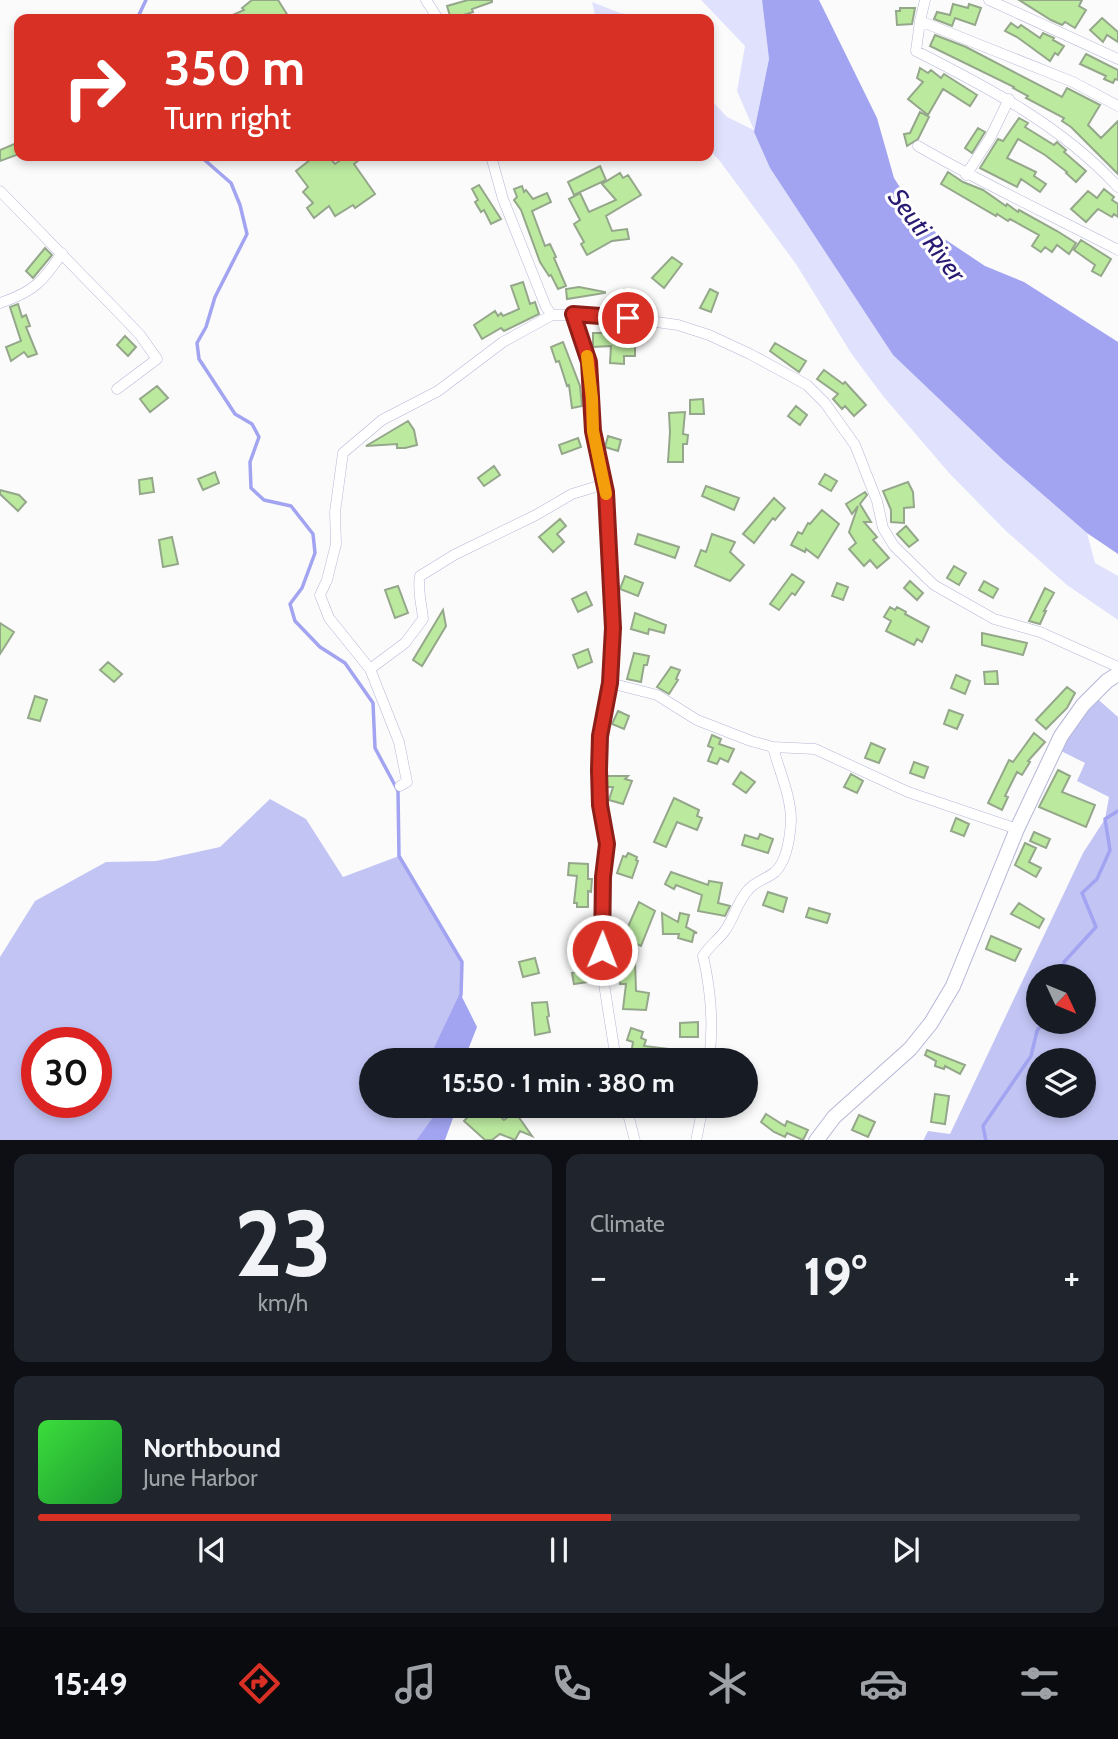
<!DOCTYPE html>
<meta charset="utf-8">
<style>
body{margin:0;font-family:Cabin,sans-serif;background:#20242c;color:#f1f3f6;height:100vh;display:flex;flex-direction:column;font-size:26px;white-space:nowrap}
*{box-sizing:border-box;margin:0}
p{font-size:23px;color:#9ea1a6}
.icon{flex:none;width:38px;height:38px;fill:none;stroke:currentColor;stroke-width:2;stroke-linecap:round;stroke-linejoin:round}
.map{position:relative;height:1140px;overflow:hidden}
.drawer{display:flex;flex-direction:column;gap:14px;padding:14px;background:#0d0f14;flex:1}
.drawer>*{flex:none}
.top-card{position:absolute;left:14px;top:14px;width:700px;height:147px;border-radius:14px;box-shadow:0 4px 10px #0003;background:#d93025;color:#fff;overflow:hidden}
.needle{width:46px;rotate:134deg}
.buttons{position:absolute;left:1026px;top:964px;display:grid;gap:14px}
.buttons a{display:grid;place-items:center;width:70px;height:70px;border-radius:50%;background:#171b24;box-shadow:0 4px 10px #0003;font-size:35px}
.speed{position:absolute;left:21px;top:1027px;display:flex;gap:14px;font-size:35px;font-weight:700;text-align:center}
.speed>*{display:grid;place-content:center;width:91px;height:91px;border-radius:50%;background:#171b24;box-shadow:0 4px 10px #0003;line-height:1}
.speed .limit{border:10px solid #d22;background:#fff;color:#111}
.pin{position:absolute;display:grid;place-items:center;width:60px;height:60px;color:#fff;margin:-30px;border:4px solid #fff;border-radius:50%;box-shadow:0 2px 7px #0007}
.me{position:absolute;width:77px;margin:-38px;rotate:1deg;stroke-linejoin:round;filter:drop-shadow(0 0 5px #0008)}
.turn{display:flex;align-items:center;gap:24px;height:147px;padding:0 35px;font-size:32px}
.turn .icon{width:91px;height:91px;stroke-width:2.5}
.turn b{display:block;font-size:49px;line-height:60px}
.big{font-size:52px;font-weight:700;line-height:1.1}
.drawer .tile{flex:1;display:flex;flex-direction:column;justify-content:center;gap:10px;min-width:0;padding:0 24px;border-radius:14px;background:#20242c}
.drawer .dial{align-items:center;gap:0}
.dial b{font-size:91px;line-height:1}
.song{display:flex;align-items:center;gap:21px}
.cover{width:84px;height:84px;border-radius:10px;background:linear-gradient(135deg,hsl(120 70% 55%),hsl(130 70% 35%))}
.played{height:7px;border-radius:4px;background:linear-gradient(90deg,#d93025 55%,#363941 55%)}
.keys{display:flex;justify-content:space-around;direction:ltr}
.heat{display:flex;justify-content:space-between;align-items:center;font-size:38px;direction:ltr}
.drawer .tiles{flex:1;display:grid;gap:14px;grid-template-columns:1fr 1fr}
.tile:last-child{grid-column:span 2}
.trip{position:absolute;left:359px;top:1048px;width:399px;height:70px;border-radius:35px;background:#171b24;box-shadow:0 4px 10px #0003;font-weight:700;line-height:70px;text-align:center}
.dock{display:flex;height:112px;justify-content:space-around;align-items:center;background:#090b0e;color:#9ea1a6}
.dock .icon{width:49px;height:49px}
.dock .current{color:#d93025}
.dock b{font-size:32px;color:#f1f3f6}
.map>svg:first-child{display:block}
</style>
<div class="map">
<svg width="1118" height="1141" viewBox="0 0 1118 1141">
<rect width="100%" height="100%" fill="#fbfbfb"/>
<!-- green -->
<path fill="#e0e2fd" d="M701,0H762L769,59L754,132L770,168L893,355L1003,460L1087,533L1095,563L1118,576V620L1067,585L1006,531L950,474L883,396L851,353L796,264L719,160L709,150V98L727,117L754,130L737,91L745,46Z
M592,2L620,13L639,16L641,19H596Z"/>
<!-- forest -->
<path fill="#c2c5f4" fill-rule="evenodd" d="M1093,695L1118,717V1140L923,1141L928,1131L950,1134L1083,853L1105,819L1109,797L1077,781L1085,763L1055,748ZM1038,976H1083V1022H1038ZM1038,1060H1083V1106H1038Z
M270,799L306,819L343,877L399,856L462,962L460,997L432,1056V1060H371V1106H434V1119L418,1140H0V957L35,901L106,862L156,861L220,847ZM37,1043H96V1102H37Z"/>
<!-- water -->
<path fill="#a2a4f1" d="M762,0H819L877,118L894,178L914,209L937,234L985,266L1024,282L1118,342V554L1087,533L1003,460L893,355L770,168L754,132L769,59Z
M461,995L477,1027L464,1060H432V1056Z
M434,1106H455L453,1118L445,1140H418L434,1119Z"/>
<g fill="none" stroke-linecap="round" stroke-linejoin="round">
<!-- stream -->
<path stroke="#a2a4f1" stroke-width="3.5" d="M137,19L146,0
M200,156L231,183L240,205L247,234L215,297L206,327L197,343L199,359L235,414L252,424L259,437L250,462L251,488L264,500L291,506L313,534L315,553L302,588L290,604L295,621L320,647L345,663L373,703L375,748L398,791L399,856L462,962L461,995L432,1056V1060
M1065,976L1064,962L1096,927L1082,893L1097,879L1110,850L1105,819L1118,811
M418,1141L434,1119V1106
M986,1141L983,1126L1031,1056L1037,1031L1043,1022"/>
</g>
<!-- building -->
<path fill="#bbea9f" stroke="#95a78a" stroke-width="2" d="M252,0H278L290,19H224L244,10L242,8Z
M468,0H492V2L472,9L473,12L451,19L447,6Z
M1019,0H1082L1079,6L1086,10L1075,28L1065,22L1062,25L1051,20Z
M953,4L968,8L969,4L981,8L975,25L955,18L952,26L934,19L937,12L950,15Z
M900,8H915L912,24L897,25L896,11H900Z
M1102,18L1118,32V42L1107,35L1103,42L1090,30Z
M1011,23L1018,28L1021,25L1040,38L1043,33L1054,38L1053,40L1064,46L1058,55L1055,53L1050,61L1017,37L1005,31Z
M935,35L966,47L1062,97L1067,88L1100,105L1088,125L1101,138L1118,121V174L1071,127L1062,121L1064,118L1026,98L1028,96L1013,88L1014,87L930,46Z
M1086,54L1118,70V80L1115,79L1113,83L1104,79L1106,76L1080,64Z
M920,68L928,73L931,70L941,78L944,74L977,95L970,106L943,89L928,115L908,99L923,82L917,78Z
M920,112L929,117L918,139L907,146L904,134L910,133Z
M1019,118L1028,123L1025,127L1054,145L1057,142L1059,144L1066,150L1064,152L1086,171L1076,182L1066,173L1067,172L1045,155L1018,139L1007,158L1036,172L1034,176L1046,184L1040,192L1021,179L1017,187L980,168L998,139L1003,141Z
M978,128L985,132L972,153L965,148Z
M19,142V154L0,161V150Z
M315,156H328L335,164L346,156H364L354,164L375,194L355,208L353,205L335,216L329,206L314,218L307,208L313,203L303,192L308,187L296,171Z
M600,166L606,180L574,195L568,182Z
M948,172L963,182L983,190L1006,206L1007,204L1018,212L1019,210L1057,231L1076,243L1069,254L1057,245L1052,252L1045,247L1041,252L1032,246L1039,235L1010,219L1008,221L997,214L996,216L941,184Z
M620,173L623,178L628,175L641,195L606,216L612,231L627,229L629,239L612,241L587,255L581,244L584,242L574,224L580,220L569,199L580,193L589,212L616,200L602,184Z
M479,185L501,219L491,224L484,210L481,212L475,202L478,200L472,189Z
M522,186L524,192L526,190L533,199L547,193L551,202L532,211L545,246L550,244L556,257L554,258L566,286L558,289L551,275L549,276L540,262L521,210L514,200L517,197L514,189Z
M1104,189L1114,197L1112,200L1118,204V217L1114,214L1112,217L1098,209L1086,222L1071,209L1088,191L1097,198Z
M1081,240L1111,259L1101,276L1092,271L1095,265L1074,250Z
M45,248L52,255L33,278L26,271Z
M672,257L682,264L664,288L652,278Z
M523,282L530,304L535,302L539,314L504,331L501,328L482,339L474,325L495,311L498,316L501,313L503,316L519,309L511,286Z
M579,287L605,292V293L567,299L566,289Z
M624,289L634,290L633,302H635V312L613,308L614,294L623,295Z
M710,289L718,293L711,312L700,308Z
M18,304L22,317L26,315L30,326L26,327L37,354L28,357L24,352L11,361L6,347L21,341L10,307Z
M603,323L635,327V356H624V364L610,363L611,346L593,347V333H603Z
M125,336L136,347L128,356L117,345Z
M563,342L580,386L582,406L572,408L569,385L567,386L559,361L556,362L551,347Z
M775,343L806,361L799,372L770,351Z
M824,370L843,384L845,382L866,405L854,416L845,406L842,409L833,399L838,394L817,379Z
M157,386L168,398L150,412L140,399Z
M703,399L704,414H690V400Z
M796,406L807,415L800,425L788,416Z
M685,412L683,434L688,435L687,444H683V462H668L670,432L669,413Z
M408,421L414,430L417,445L405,448H397V444L366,446Z
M608,436L621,440L618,451L605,447Z
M578,438L581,447L562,454L559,445Z
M494,466L500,475L484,486L478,478Z
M215,472L219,483L203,490L198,479Z
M825,474L837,481L831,491L819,484Z
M152,478L154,492L140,494L139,480Z
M908,482L913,492L914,507L904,508V523L891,522V510L883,491Z
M706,486L739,498L734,510L702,496Z
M0,490L19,495L26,502L18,511L0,494Z
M865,492L867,495L860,504L871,522H864L877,537L873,540L889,558L877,568L870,560L864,566L849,549L856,543L849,532L858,506L852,514L846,504Z
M774,498L785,508L775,520L773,518L754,543L743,534Z
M822,510L839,524L818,558L806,549L805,552L791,545L798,532L802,534L808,523L810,524Z
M560,519L566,526L557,534L564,542L553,552L539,537Z
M906,526L918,540L909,547L897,534Z
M638,534L679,547L675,558L635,544Z
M712,534L735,542L730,552L744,565L730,581L695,566L701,550L706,552Z
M172,537L178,564L163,567L159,540Z
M954,566L966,573L959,585L947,578Z
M792,574L804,582L795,595L792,593L779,610L770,604Z
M625,576L643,583L638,596L620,589Z
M910,581L923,593L917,600L904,588Z
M984,581L998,589L993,598L979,590Z
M837,583L848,587L843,600L832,596Z
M398,586L408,613L395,618L385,590Z
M1045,588L1054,593L1044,611H1046L1040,624L1029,621Z
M586,592L592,605L578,612L572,599Z
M890,607L895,610L897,607L906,612L905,614L929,627L922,642L917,639L914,645L886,631L891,621L884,617Z
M443,610L446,626L422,666L413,660Z
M635,613L666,625L664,633L649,629L648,634L631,629Z
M0,623L14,632L0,654Z
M982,633L1027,643L1023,655L982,645Z
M588,649L592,662L578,668L573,655Z
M634,653L649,656L647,665H644L641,682L627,679Z
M108,662L122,674L114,682L100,670Z
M671,667L680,670L676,679L678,680L669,694L657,687Z
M997,671L998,684H985L984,672Z
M956,675L970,681L965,694L951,688Z
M1067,687L1075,693L1067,708L1046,729L1036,720Z
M35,696L47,700L40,721L28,718Z
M949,710L963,715L957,729L944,724Z
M618,711L629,716L624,729L612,724Z
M1034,733L1045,742L1028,761L1030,762L1022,775L1017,772L1005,796L1008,797L1002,810L988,803L1009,760L1013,762Z
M712,735L721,739L719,744L734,749L728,762L720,758L717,764L708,761L713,748L708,746Z
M871,743L885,749L879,763L865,758Z
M914,762L928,767L924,778L910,773Z
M1058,770L1070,776L1062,792L1095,805L1086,827L1039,807Z
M741,772L755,782L746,793L733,784Z
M851,774L863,781L857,793L844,787Z
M607,776H628L625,779L632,781L623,804L609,800L613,787H607Z
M674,798L699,810L697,816L702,818L697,830L677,822L666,847L654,842Z
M956,818L969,824L964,836L951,831Z
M1034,832L1050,839L1046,848L1030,841Z
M760,834L773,839L768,853L742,845L745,835L758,839Z
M1025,843L1036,848L1029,862L1041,868L1036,877L1015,865Z
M628,853L637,857L636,860L638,861L632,878L617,873L623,856L626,857Z
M569,863L588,864V879H592L591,892L588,891V907H577V903H574L577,876L568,875Z
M671,872L708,885L709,881L722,883L718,903L730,906L725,916L698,911L702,895L676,885L674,889L665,884Z
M768,892L787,898L783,912L763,905Z
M639,902L655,911L641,946L623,938Z
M1019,903L1044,919L1039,928L1011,914Z
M809,908L830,914L827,923L806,917Z
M662,913L678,922L680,913L689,915L686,927L697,933H694L692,942L678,938L679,934H663Z
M991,936L1021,949L1015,961L986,949Z
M578,953H588L590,979H587L588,982L574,984L572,973L578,972Z
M535,958L539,973L523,977L519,962Z
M622,958L635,960L636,991L649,993L646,1010L623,1009L626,984H620Z
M547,1002L549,1016L547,1017L550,1032L535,1035L532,1003Z
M698,1022V1037H680V1023Z
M631,1028L643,1032L641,1038L646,1040L644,1046L670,1049L668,1058L645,1055L644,1060H630L633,1042L627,1040Z
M927,1050L965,1065L960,1074L945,1066L944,1069L935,1066L936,1061L925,1055Z
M935,1094L949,1096L945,1124L931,1122Z
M478,1106H489L504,1120L515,1112L532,1136L520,1131L515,1140L500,1134L492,1140H485L464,1121Z
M766,1114L785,1126L787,1121L808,1130L803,1140L787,1133L785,1137L774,1132L761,1122Z
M859,1115L875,1122L868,1137L852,1130Z"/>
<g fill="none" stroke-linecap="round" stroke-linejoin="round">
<defs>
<path id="street" d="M426,0L438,19
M925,0L920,21L1073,82L1118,106
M989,0L1118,59
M920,21L916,51C989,88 1062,126 1118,187
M918,146C983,184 1051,215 1118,250
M491,156L503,199L546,307L552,315H606L678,325L709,335L750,354L807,385L825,403L855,445L877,501L883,528L894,546L934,585L994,619L1040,632L1118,667
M966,175L990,138L1009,99
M0,191L122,316L140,335L157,359L117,389
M0,303C33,292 43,282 62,253
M573,314L589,362L593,431L606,492L613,628L610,683L600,736L599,770L600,805L607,844L603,877L604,984L616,1060
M370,669L405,643L423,619C422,606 417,589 420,576L454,555L536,515L572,494L605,484
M610,683L657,695L697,720L751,741L773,747L815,749L908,792L1017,829
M400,786L407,782L399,742L370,669L329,618L320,595L327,580L336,544L335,512L343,453L382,420L438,391L503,342L552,315
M709,1060C714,1025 711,991 703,956C709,946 717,941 724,932C734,919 737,902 748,890C755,881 767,879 775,872C787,861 790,837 791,821C791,795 779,771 773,747
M626,1106L635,1141
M696,1141L703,1106"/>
<path id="secondary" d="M816,1141L834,1117L910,1049L931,1023L953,986L1017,829L1061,736L1083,705L1107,681L1118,674"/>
</defs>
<!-- street casing -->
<use href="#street" stroke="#b5b7d8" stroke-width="11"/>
<!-- secondary casing -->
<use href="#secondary" stroke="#b5b7d8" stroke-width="16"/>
<!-- street -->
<use href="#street" stroke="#fff" stroke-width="10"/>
<!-- secondary -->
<use href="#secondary" stroke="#fff" stroke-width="14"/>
</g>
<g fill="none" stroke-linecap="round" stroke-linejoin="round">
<defs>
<path id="route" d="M602,950L603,877L607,844L600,805L599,770L600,736L610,683L613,628L606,492L593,431L589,362L573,314L628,318"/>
</defs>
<!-- route casing -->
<use href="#route" stroke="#8d1f18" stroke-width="18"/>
<!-- route -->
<use href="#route" stroke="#d93025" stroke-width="12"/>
<!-- slow -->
<path stroke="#f59e0b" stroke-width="12" d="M587,356L592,398L593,431L606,494"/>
</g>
<g text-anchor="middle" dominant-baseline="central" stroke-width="6" stroke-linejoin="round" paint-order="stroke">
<!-- water labels -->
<g font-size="26" font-style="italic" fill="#2a1b72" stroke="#fff">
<text transform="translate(927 235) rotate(53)">Seuti River</text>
</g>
</g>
</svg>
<div class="buttons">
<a><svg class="needle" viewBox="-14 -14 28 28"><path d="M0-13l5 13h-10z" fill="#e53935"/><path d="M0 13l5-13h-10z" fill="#9ea1a6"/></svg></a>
<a><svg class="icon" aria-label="layers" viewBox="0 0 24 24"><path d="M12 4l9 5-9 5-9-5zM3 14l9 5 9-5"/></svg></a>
</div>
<div class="speed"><div class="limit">30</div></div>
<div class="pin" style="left:628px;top:318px;background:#d93025"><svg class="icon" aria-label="arrive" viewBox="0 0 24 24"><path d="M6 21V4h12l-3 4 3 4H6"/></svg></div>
<svg class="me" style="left:602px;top:950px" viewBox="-20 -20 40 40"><circle r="17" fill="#d93025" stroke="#fff" stroke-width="3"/><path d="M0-11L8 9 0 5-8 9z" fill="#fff"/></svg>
<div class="trip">15:50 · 1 min · 380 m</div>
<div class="top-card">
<div class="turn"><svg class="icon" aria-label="right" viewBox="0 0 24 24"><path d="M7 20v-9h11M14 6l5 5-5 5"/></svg><div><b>350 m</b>Turn right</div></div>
</div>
</div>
<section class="drawer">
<div class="tiles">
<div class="tile dial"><b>23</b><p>km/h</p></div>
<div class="tile"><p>Climate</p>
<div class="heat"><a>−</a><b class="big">19°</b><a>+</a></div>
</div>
<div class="tile">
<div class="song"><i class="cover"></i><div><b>Northbound</b><p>June Harbor</p></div></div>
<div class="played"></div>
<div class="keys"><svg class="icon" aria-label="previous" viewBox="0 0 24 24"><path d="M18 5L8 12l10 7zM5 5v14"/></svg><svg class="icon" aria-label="pause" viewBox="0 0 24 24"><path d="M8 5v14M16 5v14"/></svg><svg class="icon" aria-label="next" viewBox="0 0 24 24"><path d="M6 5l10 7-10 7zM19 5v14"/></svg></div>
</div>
</div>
</section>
<nav class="dock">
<b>15:49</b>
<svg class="icon current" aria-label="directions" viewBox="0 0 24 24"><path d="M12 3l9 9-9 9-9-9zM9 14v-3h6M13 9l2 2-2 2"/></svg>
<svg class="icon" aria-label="music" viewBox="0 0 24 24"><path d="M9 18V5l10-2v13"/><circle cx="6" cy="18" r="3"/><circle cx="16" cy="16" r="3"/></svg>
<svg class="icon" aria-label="phone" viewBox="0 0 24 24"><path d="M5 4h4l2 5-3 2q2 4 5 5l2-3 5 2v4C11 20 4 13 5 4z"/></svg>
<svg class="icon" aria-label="climate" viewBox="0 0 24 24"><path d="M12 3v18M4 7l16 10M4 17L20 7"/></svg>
<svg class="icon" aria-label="car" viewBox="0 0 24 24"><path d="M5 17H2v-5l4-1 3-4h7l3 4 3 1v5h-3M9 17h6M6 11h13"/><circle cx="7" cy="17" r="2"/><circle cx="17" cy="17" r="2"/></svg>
<svg class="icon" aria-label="filters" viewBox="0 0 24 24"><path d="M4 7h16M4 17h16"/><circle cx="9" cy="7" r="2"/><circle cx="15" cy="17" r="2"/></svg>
</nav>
